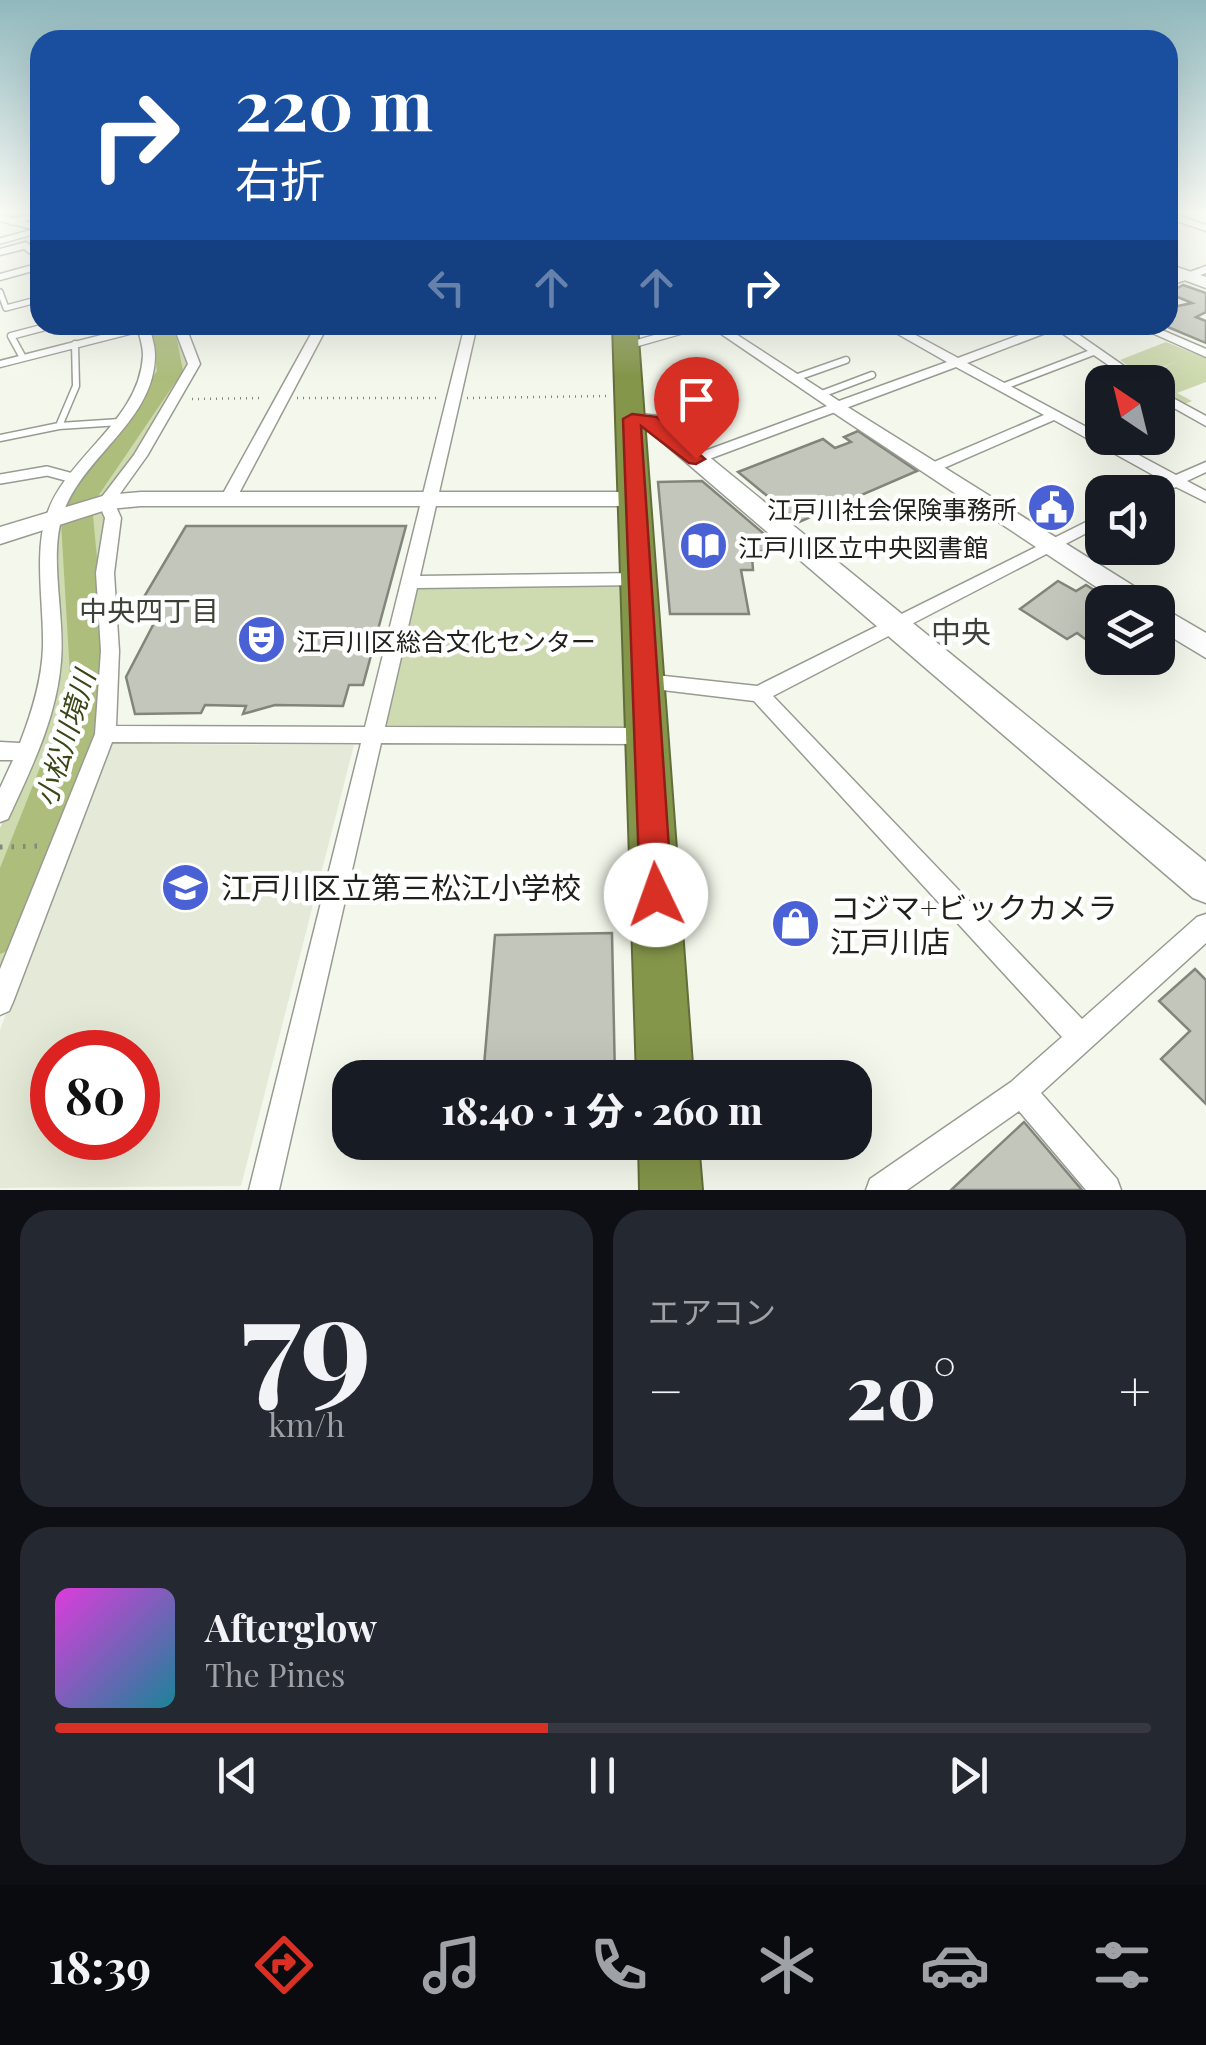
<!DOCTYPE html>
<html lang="ja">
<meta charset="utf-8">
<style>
body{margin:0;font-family:"Playfair Display","Noto Sans JP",serif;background:#242831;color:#f1f3f6;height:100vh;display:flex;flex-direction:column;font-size:38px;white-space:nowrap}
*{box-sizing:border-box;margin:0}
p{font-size:32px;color:#9ea1a6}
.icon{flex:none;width:55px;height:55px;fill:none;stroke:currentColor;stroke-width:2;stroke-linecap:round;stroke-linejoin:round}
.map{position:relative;height:1190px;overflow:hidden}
.panel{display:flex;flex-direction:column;gap:20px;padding:20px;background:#0d0f14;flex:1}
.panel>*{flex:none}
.banner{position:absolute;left:30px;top:30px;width:1148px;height:305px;border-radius:30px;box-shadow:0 10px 40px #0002;background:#1a4fa0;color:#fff;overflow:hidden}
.needle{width:65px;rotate:325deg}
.controls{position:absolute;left:1085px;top:365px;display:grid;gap:20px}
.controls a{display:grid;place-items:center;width:90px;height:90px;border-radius:20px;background:#171b24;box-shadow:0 10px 40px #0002;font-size:50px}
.speed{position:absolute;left:30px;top:1030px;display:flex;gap:20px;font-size:50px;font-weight:700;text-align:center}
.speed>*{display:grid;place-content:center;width:130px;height:130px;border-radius:50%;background:#171b24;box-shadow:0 10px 40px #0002;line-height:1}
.speed .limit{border:15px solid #d22;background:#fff;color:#111}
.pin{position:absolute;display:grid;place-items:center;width:85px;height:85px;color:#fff;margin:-102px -42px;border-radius:50% 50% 50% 0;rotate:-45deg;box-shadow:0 0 10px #0007}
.pin .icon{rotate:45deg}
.me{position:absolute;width:110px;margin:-55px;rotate:357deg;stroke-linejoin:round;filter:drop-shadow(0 0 8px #0008)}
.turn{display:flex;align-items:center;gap:35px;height:210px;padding:0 40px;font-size:45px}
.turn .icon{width:130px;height:130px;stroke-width:2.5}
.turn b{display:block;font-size:70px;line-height:85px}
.lanes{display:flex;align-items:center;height:95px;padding:0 40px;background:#0003;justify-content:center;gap:50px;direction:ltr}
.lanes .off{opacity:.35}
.big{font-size:75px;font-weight:800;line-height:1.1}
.panel .widget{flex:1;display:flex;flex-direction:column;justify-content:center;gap:15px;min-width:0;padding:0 35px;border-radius:30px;background:#242831}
.panel .dial{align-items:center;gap:0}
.dial b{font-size:130px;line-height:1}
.song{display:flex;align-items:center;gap:30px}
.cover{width:120px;height:120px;border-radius:15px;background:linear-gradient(135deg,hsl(300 70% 55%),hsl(190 70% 35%))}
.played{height:10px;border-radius:5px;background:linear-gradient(90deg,#d93025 45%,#363941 45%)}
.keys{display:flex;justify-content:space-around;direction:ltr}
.heat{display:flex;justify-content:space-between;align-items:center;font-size:55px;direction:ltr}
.panel .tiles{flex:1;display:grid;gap:20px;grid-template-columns:1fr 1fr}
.widget:last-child{grid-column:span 2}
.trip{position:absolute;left:332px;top:1060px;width:540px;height:100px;border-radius:30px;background:#171b24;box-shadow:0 10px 40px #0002;font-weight:800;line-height:100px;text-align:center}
.tabs{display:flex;height:160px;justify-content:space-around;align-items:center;background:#090b0e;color:#9ea1a6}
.tabs .icon{width:70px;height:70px}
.tabs .selected{color:#d93025}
.tabs b{font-size:45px;color:#f1f3f6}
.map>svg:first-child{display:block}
</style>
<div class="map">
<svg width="1206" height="1190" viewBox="0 0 1206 1190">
<rect width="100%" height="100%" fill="#f4f8ec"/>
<!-- built -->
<path fill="#e5ead8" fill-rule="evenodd" d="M110,736H137L142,744L354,745L241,1186L0,1188V1030ZM52,1052H138V1138H52Z"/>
<!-- green -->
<path fill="#cedaaf" d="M148,325H184L177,332L190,364L105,519L116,591L102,733L0,987V828L49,714L58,655L57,522L81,475L105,451L155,369L158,348Z
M1166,342L1206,358V382L1177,393L1192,401L1185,404L1158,387V382L1143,377L1177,361L1142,376L1120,360Z
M633,582L640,730L382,729L416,586Z"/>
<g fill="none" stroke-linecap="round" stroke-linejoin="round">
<!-- river -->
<path fill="#adbe7c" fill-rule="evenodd" d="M0,211L40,217V229L0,218Z
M150,325H174L183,371L92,505L108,675L97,725L25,930L18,947L0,954V868L57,725L70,675L60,505L157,371Z"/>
</g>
<!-- building -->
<path fill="#c3c6bb" stroke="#82857b" stroke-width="2.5" d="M1183,285L1206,293V312L1196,317L1206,321V343L1163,325H1168V308L1192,303L1168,293Z
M858,431L917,471L799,522L738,472L823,439L835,448L851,442L844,437Z
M702,481L776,544L752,556L753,570H741L749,614H670L658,482Z
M186,526H406L363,685H349L343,706L275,705L243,714L246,706L205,705L201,713L135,714L126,677L165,602H141Z
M1058,581L1076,591L1086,585L1113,602H1102V637L1092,644L1077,633L1067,639L1020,609Z
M612,933L615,1078H483L495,935Z
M1195,969L1206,980V1104L1161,1059L1190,1031L1159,1001Z
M1024,1122L1082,1190H951Z"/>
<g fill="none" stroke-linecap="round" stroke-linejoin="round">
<defs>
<path id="lane-far2" d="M11,222L40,214
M0,241L40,230
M0,292L6,308L40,299"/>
<path id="lane-far1" d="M627,346L701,325
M22,356L11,336L53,325
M0,364L145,327
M795,378L846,360
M1002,387L1096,351
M819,395L872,375
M59,426L120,422
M0,438L59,426L76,386L75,344"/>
<path id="lane" d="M0,479L47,471L73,478"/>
<path id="street" d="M1168,212L1206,225V231L1168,218Z
M0,215L40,225V231L0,221Z
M26,242L40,253V261L24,249L0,255V249Z
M40,263V269L0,280V274Z
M1206,266V273L1168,286V280Z
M137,325H149C151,334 155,345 155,355C155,422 80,457 62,517C49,559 65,616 61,661C57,717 31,769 8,819L0,822V788L13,760H0V742L20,743C32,712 42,680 43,647C44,608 34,554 46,517C65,456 140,422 143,355C143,345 139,335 137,325Z
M182,325H194L189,335L200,364L147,456L114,502L121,518L114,573L119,651L116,726L365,727L465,325H477L420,576L640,573L649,579L640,585L417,588L385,727L648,728L655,730L658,736L655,742L648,744L381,743L279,1190H249L361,743L112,742L13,1002L9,1011L0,1015V969L95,734L101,651L96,573L105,518L98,502L134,455L188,364L177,335Z
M316,325H328L236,499L228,504L223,502L220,499Z
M708,325H722L839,401L947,362L882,325H897L958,358L1046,325H1065L1147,382H1133L1056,329L967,363L1176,475L1206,462V472L1187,481L1206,491V502L1176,487L1158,495V492H1146L1164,481L1054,420L937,471H927V465L1044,415L956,367L701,462H691V456L827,406Z
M1134,325H1150L1206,349V357Z
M1158,390L1206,416V426L1158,399Z
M1102,514V525L773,696L1082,1019L1197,917L1206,914V943L1041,1093L1117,1179L1121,1190H1086L1019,1111L907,1190H866L870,1179L1011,1082L1062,1037L754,701L646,688L639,686L636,681L639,676L646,674L757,686Z"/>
<path id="secondary" d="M1168,264L1206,277V288L1168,274Z
M838,401L1148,595L1152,602H1119L831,411L827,407Z
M632,413L659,416L1206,862V903L1193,898L645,427L624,424L621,419Z
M141,492H637L649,499L637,506H141L109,509L0,544V527L106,495Z
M1158,605L1206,633V658L1158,629Z"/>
<path id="highway" d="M613,325H637L693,1078H637Z
M639,1142H698L702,1190H640Z"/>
</defs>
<!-- lane-far2 casing -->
<use href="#lane-far2" stroke="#989b91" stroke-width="8"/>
<!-- lane-far1 casing -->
<use href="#lane-far1" stroke="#989b91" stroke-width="9"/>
<!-- lane casing -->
<use href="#lane" stroke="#989b91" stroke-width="12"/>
<!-- street casing -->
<use href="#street" stroke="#989b91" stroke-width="3"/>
<!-- secondary casing -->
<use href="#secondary" stroke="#989b91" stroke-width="3"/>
<!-- highway casing -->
<use href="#highway" stroke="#616d3a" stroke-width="4"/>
<!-- path-far1 -->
<path stroke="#84877f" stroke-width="2.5" stroke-dasharray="1 5" stroke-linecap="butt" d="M297,398H438
M467,398L608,396
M192,399L263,398"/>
<!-- path -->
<path stroke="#84877f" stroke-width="5" stroke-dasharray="2.5 9" stroke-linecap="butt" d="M0,847L40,846"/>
<!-- lane-far2 -->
<use href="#lane-far2" stroke="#fff" stroke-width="5"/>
<!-- lane-far1 -->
<use href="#lane-far1" stroke="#fff" stroke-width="6"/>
<!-- lane -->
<use href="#lane" stroke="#fff" stroke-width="9"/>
<!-- street -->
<use href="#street" fill="#fff" fill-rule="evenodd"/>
<!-- secondary -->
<use href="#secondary" fill="#fff" fill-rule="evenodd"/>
<!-- highway -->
<use href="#highway" fill="#84964a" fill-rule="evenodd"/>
</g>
<!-- sky -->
<linearGradient id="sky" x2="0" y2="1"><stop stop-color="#90b8bd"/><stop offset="0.56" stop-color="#fafcf6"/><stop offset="1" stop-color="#fafcf6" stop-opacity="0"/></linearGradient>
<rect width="1206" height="377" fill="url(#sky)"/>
<!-- route -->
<path fill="#d93025" stroke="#8d1f18" stroke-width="2.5" d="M632,414L657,417L705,459L696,464L689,463L641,426L672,895L667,905L656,910L645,905L640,895L623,419Z"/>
<!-- icons -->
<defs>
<symbol id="civic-disc" viewBox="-11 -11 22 22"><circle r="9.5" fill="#4961d5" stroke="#fff"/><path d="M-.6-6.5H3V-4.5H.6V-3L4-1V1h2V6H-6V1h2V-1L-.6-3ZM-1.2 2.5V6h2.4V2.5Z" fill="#fff"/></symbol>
<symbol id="library-disc" viewBox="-11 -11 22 22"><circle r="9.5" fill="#4961d5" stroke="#fff"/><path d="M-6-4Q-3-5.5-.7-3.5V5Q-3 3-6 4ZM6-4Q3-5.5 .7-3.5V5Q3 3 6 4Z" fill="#fff"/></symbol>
<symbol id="theatre-disc" viewBox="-11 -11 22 22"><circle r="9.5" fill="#4961d5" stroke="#fff"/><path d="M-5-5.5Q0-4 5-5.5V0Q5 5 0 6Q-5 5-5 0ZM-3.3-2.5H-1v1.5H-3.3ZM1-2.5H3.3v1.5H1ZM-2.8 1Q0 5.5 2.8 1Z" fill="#fff"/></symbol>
<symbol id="school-disc" viewBox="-11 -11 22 22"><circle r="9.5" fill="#4961d5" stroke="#fff"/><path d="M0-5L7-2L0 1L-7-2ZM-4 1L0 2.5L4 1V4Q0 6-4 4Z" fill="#fff"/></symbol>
<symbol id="shop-disc" viewBox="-11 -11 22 22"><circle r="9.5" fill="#4961d5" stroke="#fff"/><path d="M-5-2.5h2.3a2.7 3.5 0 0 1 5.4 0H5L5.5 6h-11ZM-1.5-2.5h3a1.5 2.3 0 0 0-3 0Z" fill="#fff"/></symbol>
</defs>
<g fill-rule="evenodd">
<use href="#civic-disc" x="1024" y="480" width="55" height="55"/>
<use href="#library-disc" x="676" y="518" width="55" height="55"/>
<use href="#theatre-disc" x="234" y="612" width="55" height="55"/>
<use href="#school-disc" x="158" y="860" width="55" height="55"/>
<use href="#shop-disc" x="768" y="896" width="55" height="55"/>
</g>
<g text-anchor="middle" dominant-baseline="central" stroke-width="9" stroke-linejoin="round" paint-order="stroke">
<!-- poi labels -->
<g font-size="25" fill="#20211d" stroke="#fff" text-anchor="start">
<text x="1017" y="508" text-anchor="end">江戸川社会保険事務所</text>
<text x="738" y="546">江戸川区立中央図書館</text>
<text x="296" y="640">江戸川区総合文化センター</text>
</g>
<!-- neighbourhood labels -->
<g font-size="28" fill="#3e4138" stroke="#fff">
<text x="149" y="609">中央四丁目</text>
</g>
<!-- water labels -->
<g font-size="28" font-style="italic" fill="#3b4515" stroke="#fff">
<text transform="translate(64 738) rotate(-73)">小松川境川</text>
</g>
<!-- quarter labels -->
<g font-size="30" fill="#3e4138" stroke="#fff">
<text x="961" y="631">中央</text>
</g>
<!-- near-poi labels -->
<g font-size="30" fill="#20211d" stroke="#fff" text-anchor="start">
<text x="221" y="887">江戸川区立第三松江小学校</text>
<text x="830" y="907">コジマ+ビックカメラ<tspan x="830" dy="34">江戸川店</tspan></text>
</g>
</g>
</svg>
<div class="controls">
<a><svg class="needle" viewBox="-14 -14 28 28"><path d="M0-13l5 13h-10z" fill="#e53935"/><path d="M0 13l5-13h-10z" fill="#9ea1a6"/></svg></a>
<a><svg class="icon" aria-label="sound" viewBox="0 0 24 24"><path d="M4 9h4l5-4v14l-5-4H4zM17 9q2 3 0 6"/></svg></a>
<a><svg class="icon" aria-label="layers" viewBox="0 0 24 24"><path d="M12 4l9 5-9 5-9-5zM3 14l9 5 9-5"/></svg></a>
</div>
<div class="speed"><div class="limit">80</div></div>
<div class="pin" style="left:696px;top:459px;background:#d93025"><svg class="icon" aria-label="arrive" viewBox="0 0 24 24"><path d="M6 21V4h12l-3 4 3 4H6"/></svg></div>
<svg class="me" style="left:656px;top:895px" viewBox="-20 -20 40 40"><circle r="19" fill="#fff"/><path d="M0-13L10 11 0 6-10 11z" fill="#d93025"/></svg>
<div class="trip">18:40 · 1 分 · 260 m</div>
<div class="banner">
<div class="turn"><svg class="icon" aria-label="right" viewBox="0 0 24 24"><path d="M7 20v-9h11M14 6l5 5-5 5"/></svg><div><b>220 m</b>右折</div></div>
<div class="lanes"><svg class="icon off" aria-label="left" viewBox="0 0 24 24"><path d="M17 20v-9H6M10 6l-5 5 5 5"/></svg><svg class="icon off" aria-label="ahead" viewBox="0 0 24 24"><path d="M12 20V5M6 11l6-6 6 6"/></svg><svg class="icon off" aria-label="ahead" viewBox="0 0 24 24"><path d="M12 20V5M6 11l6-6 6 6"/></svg><svg class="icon" aria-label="right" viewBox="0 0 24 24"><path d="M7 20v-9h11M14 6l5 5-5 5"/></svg></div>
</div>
</div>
<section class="panel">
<div class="tiles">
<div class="widget dial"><b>79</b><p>km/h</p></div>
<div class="widget"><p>エアコン</p>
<div class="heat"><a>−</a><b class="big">20°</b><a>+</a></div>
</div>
<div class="widget">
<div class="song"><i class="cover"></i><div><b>Afterglow</b><p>The Pines</p></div></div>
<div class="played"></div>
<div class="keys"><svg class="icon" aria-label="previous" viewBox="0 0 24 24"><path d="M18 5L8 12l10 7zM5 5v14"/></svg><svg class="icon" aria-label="pause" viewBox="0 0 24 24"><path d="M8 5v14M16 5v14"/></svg><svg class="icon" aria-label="next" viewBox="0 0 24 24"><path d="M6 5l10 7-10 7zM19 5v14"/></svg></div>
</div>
</div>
</section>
<nav class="tabs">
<b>18:39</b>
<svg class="icon selected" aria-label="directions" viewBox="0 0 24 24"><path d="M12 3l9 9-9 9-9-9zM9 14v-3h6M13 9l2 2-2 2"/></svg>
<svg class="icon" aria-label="music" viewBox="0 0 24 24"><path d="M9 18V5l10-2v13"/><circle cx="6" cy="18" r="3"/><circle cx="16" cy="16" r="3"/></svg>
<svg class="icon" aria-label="phone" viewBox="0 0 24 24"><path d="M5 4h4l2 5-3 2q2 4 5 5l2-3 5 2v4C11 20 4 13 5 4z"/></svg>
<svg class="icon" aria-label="climate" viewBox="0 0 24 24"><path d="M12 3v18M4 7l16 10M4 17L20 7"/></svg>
<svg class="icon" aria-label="car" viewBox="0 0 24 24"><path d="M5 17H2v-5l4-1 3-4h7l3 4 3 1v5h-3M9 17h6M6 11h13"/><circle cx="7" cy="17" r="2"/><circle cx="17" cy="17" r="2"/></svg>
<svg class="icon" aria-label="filters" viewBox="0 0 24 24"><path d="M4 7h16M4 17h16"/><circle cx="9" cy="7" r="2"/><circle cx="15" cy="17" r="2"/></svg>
</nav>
